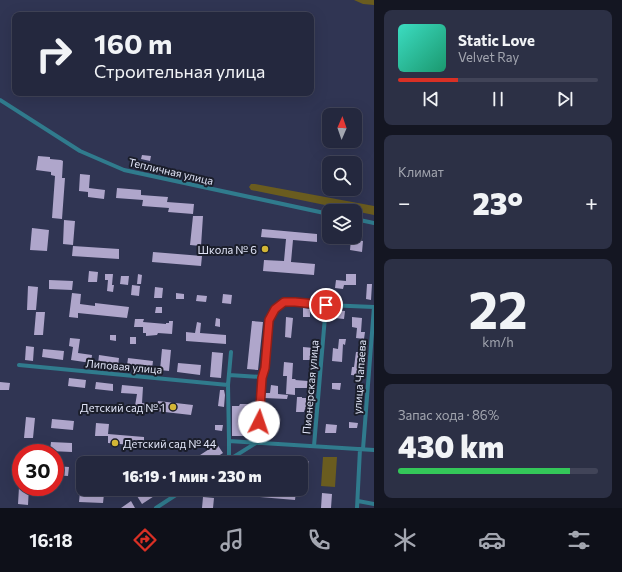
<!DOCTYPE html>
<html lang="ru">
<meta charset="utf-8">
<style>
body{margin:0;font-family:Commissioner,sans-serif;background:#2c3045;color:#f1f3f6;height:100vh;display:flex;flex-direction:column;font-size:15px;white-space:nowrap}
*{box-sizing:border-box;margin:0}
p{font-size:13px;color:#a3a6b0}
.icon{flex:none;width:22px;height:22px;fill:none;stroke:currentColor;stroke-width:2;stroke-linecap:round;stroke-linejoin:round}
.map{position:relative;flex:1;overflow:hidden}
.panel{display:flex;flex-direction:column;gap:10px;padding:10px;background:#141622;width:248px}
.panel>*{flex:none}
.top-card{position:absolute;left:12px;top:12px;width:302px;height:84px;border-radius:8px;box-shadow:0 4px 16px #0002,0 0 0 1px #414458;background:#24283e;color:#f1f3f6;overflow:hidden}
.needle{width:26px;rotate:2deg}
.controls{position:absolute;left:322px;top:108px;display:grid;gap:8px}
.controls a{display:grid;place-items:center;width:40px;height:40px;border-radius:8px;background:#24283e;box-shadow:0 4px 16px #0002,0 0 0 1px #414458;font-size:20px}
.speed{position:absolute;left:12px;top:444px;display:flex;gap:8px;font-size:20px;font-weight:700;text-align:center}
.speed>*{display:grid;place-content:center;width:52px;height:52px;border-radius:50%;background:#24283e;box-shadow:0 4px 16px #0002,0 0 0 1px #414458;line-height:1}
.speed .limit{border:6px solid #d22;background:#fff;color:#111}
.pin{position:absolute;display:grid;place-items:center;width:34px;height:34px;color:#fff;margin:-17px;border:2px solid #fff;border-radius:50%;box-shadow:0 1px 4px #0007}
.me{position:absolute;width:44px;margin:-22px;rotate:4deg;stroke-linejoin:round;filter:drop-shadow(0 0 3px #0008)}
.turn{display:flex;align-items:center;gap:14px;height:84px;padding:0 16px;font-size:18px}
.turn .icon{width:52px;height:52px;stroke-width:2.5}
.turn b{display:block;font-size:28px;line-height:34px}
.big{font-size:30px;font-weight:800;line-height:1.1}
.panel .widget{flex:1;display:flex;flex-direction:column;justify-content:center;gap:6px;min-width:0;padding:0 14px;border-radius:8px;background:#2c3045}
.panel .dial{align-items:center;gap:0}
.dial b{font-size:52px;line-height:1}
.song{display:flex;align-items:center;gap:12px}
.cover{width:48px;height:48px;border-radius:6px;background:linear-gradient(135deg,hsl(170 70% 55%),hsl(160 70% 35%))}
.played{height:4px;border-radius:2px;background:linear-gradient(90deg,#d93025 30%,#414458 30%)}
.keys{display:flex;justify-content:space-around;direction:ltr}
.heat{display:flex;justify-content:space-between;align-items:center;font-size:22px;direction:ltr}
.charge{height:6px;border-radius:3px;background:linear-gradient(90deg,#34c759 86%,#414458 0)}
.trip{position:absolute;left:76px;top:456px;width:232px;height:40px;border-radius:8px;background:#24283e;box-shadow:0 4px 16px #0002,0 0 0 1px #414458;font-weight:800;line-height:40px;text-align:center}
.tab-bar{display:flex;height:64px;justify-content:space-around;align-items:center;background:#0e1019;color:#a3a6b0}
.tab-bar .icon{width:28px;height:28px}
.tab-bar .selected{color:#d93025}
.tab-bar b{font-size:18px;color:#f1f3f6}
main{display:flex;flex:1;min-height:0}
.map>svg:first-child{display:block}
</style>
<main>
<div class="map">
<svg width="374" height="508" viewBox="0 0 374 508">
<rect width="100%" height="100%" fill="#303553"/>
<!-- green -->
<path fill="#6a5c1f" d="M354,0H374V5L363,4Z
M251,184H255L374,206V215L251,190L249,187Z
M323,457H337L335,487L321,486Z"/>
<!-- building -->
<path fill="#afa6cb" d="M142,155L151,156L150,161L141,159Z
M38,156L50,157V159L61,160L63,161L62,178H65L62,219L52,218L55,176L51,175V172L36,170Z
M80,174L90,175L89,188L105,190L104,199L88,197V192L79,191Z
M117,188L141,190V195L168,197L167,202L194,204L193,214L168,212L169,208L142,206L143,200L116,198Z
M193,216H203L201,246L190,245Z
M64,220L75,221L73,245L63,244Z
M32,228L49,230L47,251L30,250Z
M262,229L317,234V242L293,240L291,262L315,264L314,275L263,271L264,260L284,261L286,239L261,237Z
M351,239L363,241L362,252L350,250Z
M73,246L119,249V259L72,256Z
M153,252L202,256L201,266L152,262Z
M89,271L98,272L97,282H88Z
M105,274H113L112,285H114L113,292L107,291L108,280H105Z
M138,274L142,275L141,284H137Z
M346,274H356V285H344L343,289L335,288L336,280L346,281Z
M121,276H129L128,285L120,284Z
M49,280L73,281L72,290L49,289Z
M367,284H372L371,300L366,299Z
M132,285L140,286L139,296L131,295Z
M28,286L38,287L36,310H27Z
M155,287L163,288L162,298H154Z
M72,293L81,294L80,304L95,306V303L129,307L127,318L78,313V318L69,317Z
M176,293L184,294V299H176Z
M223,294L232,295L231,304L222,303Z
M197,295L207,296L206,302L196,301Z
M156,307H162V313H155Z
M303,308L310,309V317H303Z
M336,310L345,311L344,319L335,318Z
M36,312H45L43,335H34Z
M286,317L293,318L291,338L285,337Z
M352,317L362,318L361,332H365L364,339L356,338L357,328L352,327Z
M216,318L220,319V327L215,326Z
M135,319H144L143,322L166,324V323H169V321H173L172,334L158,333L157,335L146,336V333H143V327H134Z
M252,321L263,322L258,370L247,369Z
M197,322L201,323L200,333L226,335V344L186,341V332L195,333Z
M110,335H116V341L110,340Z
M130,337H136V344H130Z
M70,338L80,339L78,353L92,355L91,363L71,360L73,347L69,346Z
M339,339H346L345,345L343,344L342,362L332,361L333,348L338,349Z
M26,346L34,347L33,361L25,360Z
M303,347L314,348L313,360H303Z
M43,349L64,351L63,360L42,357Z
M162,349L171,350L169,371L160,370Z
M212,352L223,353L221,378L210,377Z
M356,352H363L361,368H362V376L351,375L352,367H354Z
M99,355L119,358L118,366L98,364Z
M128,358L153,361L152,369L127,366Z
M284,362L293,363L292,379H296L295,380L308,381L307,388H295V395L286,394L287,376H283Z
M178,363L201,365L200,375L177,372Z
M69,378L86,380L85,388L68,386Z
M0,382L10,383L9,390H0Z
M96,382L113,384V391L95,389Z
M332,383H341L340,390L332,389Z
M122,385L143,387L142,403L149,404L148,413L126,409V405L135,406L137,394L121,393Z
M271,385L278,386V394L288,395L287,399L264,398L265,393H270Z
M220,390H224L225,395L224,407L218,406Z
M297,397H302V398H306V409H305L304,412H296Z
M158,401L193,405L191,415L156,411Z
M240,404H257L256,412H248V424H250V429H248V436H232V406H239Z
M264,408H271V415H278V423H270V434H262Z
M26,417L35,418L33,438H24Z
M52,419L74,421L73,430L51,428Z
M349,422L358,423L357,428H349Z
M96,423L109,424L108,434L144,437V446L108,443V434V436H95Z
M326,424L337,425L336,433H325Z
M215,425H223L222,431L215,430Z
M51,442L72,443V452L50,451Z
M217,444L223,453L207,463H201L197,457Z
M252,458L266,459L265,463H252Z
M275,458L297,460V463H275Z
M301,461H309L308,473L301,472Z
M55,466L69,467L68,476L55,475Z
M19,487H29L28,505L18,504Z
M148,489H165L142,504L137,496Z
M214,489H237V497L214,496Z
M250,489H276L296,491L295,500L249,496Z
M80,492L104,494L103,503L79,502Z
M322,493L332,494L331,508H321Z
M203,497L214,498L213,508H202Z
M131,501L135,508H121Z"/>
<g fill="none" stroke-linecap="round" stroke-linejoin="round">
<!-- minor -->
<path stroke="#307b8d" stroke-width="4" d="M0,100L80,151L124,170L329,214
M355,219L374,223
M19,365L228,385
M229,375L262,377
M229,441L374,450
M258,443L262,377L265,368L269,320L275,309L284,302H295L326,305L374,307
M314,446L326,305
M363,449L374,307
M229,460V441L228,385L231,352
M224,463L256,443
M358,501L374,504
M156,508L185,489
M357,508L360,449"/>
</g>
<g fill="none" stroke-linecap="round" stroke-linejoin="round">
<defs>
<path id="route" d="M259,422L262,378L265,368L269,320L275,309L284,302H295L326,305"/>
</defs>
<!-- route casing -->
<use href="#route" stroke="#8d1f18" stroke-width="10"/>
<!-- route -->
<use href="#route" stroke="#d93025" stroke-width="7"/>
</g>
<!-- markers -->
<g fill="#d3b635" stroke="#1b1e2b" stroke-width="1.5">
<circle cx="265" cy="249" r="4"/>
<circle cx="173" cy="407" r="4"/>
<circle cx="115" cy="443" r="4"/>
</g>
<g text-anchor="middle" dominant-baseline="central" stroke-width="4" stroke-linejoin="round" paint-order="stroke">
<!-- street labels -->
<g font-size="11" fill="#e1e5f8" stroke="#1b1e2b">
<text transform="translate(171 171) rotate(13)">Тепличная улица</text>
<text transform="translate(124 366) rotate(5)">Липовая улица</text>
<text transform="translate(359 377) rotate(-86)">улица Чапаева</text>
<text transform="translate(310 387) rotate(-85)">Пионерская улица</text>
</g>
<!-- poi labels -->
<g font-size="11" fill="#e1e5f8" stroke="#1b1e2b" text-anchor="end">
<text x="257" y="249">Школа № 6</text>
<text x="165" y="407">Детский сад № 1</text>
<text x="123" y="443" text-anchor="start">Детский сад № 44</text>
</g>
</g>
</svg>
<div class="controls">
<a><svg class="needle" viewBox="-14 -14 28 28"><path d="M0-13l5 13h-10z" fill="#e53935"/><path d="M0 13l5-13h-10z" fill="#a3a6b0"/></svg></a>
<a><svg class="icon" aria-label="search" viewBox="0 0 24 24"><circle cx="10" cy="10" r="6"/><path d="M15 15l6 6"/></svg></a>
<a><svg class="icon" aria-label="layers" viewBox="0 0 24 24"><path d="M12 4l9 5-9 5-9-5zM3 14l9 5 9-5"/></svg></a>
</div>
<div class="speed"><div class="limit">30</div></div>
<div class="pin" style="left:326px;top:305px;background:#d93025"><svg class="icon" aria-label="arrive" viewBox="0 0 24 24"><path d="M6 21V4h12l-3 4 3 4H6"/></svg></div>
<svg class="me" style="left:259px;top:422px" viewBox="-20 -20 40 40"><circle r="19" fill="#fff"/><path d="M0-13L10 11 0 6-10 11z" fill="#d93025"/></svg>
<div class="trip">16:19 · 1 мин · 230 m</div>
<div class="top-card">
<div class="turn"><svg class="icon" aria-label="right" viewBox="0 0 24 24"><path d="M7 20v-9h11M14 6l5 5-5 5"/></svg><div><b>160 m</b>Строительная улица</div></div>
</div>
</div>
<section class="panel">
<div class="widget">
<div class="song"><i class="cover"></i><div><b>Static Love</b><p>Velvet Ray</p></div></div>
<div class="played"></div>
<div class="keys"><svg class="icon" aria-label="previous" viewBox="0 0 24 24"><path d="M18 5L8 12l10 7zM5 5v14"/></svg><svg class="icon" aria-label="pause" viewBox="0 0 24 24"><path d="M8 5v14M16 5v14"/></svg><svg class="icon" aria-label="next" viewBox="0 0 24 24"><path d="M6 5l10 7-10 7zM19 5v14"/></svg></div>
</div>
<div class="widget"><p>Климат</p>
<div class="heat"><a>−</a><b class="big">23°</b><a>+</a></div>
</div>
<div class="widget dial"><b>22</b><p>km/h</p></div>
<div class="widget"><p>Запас хода · 86%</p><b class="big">430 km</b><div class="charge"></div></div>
</section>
</main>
<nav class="tab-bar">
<b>16:18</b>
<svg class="icon selected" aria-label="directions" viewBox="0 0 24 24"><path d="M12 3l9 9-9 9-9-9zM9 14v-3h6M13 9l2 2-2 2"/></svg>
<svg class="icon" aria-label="music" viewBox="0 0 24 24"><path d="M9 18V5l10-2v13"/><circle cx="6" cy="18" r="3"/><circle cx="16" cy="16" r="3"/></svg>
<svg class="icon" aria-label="phone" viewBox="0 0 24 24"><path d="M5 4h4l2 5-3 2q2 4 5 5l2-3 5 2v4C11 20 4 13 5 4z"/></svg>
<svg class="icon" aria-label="climate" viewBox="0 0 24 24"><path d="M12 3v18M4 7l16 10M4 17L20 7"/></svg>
<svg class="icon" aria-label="car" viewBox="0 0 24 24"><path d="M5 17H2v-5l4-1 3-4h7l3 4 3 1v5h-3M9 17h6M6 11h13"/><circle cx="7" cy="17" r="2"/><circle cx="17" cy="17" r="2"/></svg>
<svg class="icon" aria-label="filters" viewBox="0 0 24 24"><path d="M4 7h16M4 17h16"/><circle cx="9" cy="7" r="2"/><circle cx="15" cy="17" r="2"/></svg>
</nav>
